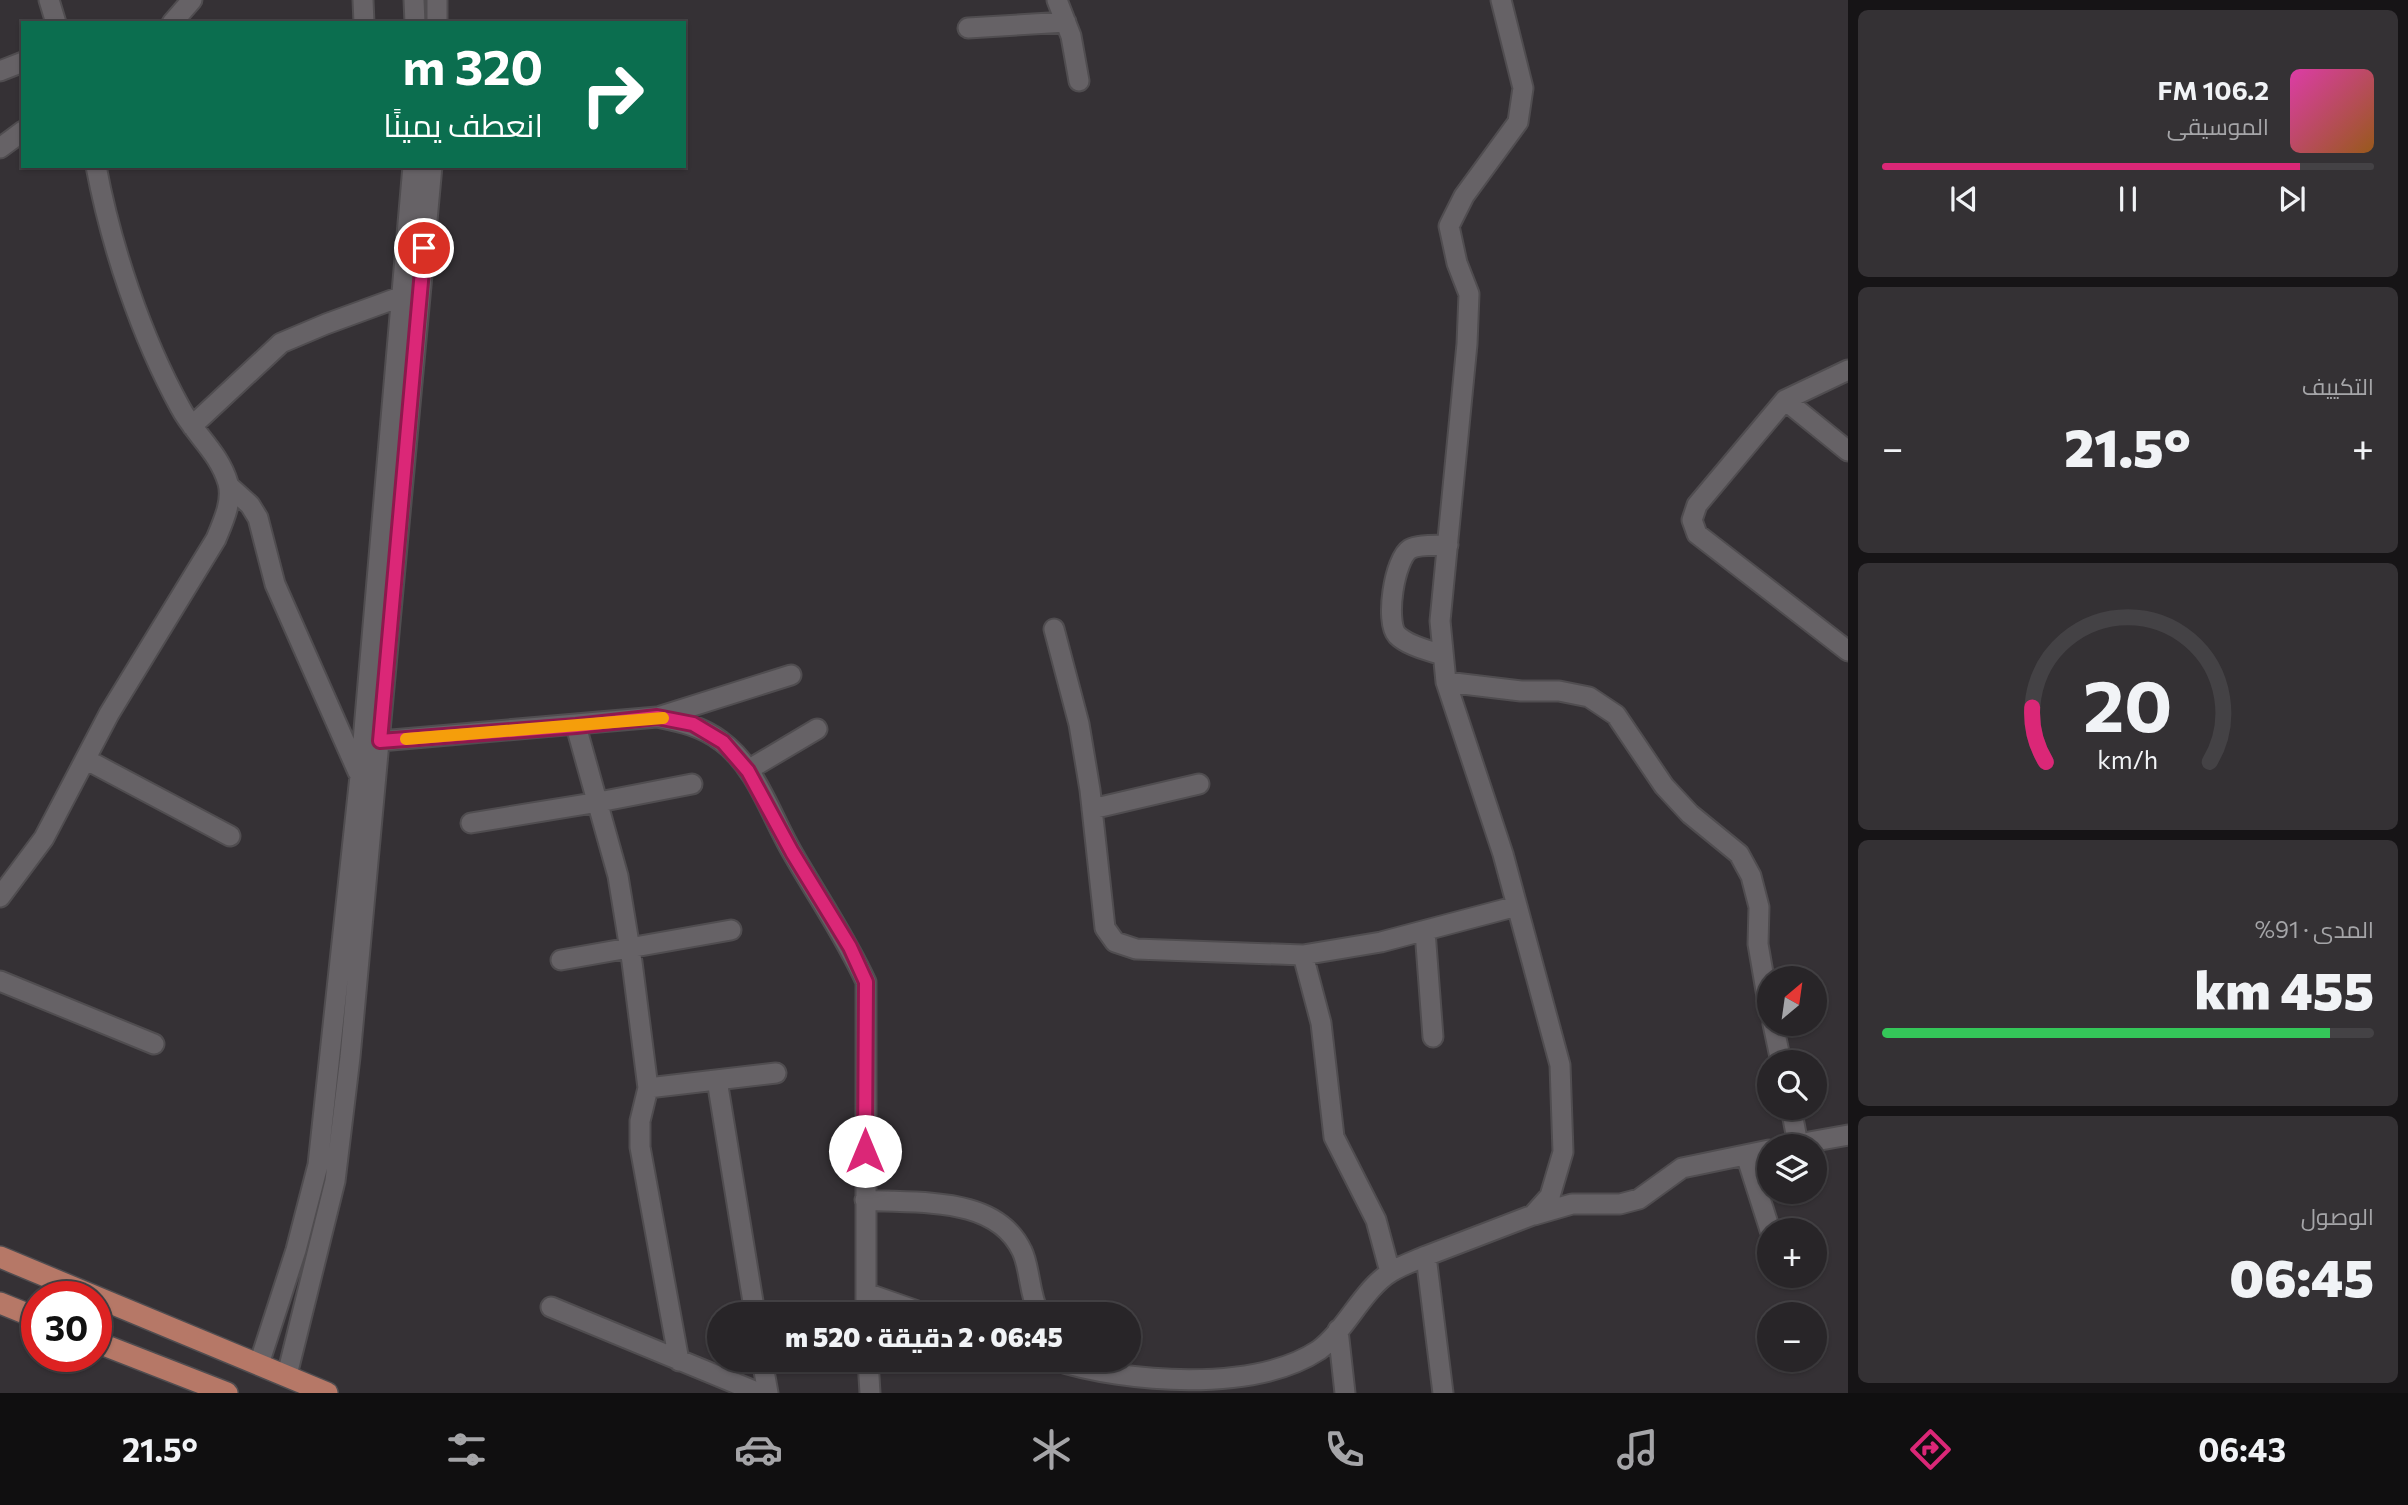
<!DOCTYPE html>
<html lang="ar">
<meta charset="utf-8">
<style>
body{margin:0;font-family:Commissioner,Cairo,sans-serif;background:#343134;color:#f1f3f6;direction:rtl;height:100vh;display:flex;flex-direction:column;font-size:26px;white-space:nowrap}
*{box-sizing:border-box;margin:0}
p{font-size:23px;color:#a5a5a8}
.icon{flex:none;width:38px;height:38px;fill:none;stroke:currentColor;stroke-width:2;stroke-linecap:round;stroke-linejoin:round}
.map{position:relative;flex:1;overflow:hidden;direction:ltr}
.side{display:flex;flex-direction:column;gap:10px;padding:10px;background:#161416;width:560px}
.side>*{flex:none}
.banner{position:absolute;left:21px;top:21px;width:665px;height:147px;border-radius:0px;box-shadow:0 2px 5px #0004,0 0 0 2px #444245;direction:rtl;background:#0b6e4f;color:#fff;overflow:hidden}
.needle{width:46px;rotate:29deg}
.tools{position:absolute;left:1757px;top:966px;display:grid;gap:14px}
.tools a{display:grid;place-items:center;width:70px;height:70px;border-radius:50%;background:#282528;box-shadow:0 2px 5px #0004,0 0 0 2px #444245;font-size:35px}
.speed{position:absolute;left:21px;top:1281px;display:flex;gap:14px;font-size:35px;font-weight:700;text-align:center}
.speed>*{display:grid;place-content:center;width:91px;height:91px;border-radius:50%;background:#282528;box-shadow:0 2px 5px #0004,0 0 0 2px #444245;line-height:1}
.speed .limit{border:10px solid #d22;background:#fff;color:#111}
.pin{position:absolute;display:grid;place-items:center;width:60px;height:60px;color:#fff;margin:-30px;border:4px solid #fff;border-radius:50%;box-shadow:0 2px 7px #0007}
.me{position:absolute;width:77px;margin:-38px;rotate:0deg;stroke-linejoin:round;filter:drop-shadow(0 0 5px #0008)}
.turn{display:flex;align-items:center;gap:24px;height:147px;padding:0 28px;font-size:32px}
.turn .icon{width:91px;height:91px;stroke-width:2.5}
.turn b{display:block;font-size:49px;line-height:60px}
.big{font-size:52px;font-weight:800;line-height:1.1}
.side .widget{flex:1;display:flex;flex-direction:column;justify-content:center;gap:10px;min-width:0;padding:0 24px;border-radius:10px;background:#343134}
.side .dial{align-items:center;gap:0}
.dial svg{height:182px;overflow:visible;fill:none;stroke:#444245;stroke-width:7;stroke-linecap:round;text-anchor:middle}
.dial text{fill:#f1f3f6;stroke:none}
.song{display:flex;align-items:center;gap:21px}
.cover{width:84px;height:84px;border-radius:10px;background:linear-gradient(135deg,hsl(320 70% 55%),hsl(30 70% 35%))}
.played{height:7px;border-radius:4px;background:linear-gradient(90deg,#db2777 85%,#444245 85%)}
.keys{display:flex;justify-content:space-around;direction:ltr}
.heat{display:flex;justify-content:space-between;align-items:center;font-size:38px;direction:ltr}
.charge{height:10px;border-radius:5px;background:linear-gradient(90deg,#34c759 91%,#444245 0)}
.trip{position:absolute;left:707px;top:1302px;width:434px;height:70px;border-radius:35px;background:#282528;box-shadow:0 2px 5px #0004,0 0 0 2px #444245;font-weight:800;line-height:70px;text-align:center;direction:rtl}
.menu{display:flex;height:112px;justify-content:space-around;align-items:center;background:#100f10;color:#a5a5a8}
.menu .icon{width:49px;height:49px}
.menu .on{color:#db2777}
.menu b{font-size:32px;color:#f1f3f6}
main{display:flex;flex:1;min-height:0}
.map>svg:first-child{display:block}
</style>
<main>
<section class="side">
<div class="widget">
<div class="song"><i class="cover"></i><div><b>106.2 FM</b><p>الموسيقى</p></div></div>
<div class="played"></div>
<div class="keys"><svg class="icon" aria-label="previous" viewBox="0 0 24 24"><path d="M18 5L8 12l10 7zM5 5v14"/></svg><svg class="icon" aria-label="pause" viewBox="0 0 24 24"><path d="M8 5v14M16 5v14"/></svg><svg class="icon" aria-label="next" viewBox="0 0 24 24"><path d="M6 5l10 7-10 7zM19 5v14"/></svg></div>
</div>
<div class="widget"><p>التكييف</p>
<div class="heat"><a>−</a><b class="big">21.5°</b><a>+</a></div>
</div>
<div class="widget dial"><svg viewBox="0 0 100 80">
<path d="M14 69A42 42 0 1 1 86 69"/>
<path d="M14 69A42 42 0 0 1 8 45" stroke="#db2777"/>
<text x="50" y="56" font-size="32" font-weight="700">20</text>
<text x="50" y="72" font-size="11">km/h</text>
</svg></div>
<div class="widget"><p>المدى · 91%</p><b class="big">455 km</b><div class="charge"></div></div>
<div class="widget"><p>الوصول</p><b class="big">06:45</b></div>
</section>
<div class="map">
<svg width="1848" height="1393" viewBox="0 0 1848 1393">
<rect width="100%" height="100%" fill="#353135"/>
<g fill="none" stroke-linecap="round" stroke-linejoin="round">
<defs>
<path id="minor" d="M49,0L56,23
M363,0L364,23
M414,0L415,23
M437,0V23
M1057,0L1071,36L1079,81
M172,23L192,0
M968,28L1066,22
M0,71L23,62
M0,148L23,131
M1848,370L1785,400L1697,505L1692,520L1697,534L1848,651
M1785,400L1848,451
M192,426L281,343L326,324L400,297
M229,486L250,505L258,518L275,584L358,772
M1054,629L1079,724L1090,790L1105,928L1115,942L1136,949L1303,955L1381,942L1517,906
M1442,655C1428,650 1408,646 1397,635C1385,622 1394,559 1410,549C1419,544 1438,546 1448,545
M1446,682L1521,691H1559L1589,697L1616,715L1664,786L1690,814L1739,854L1751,876L1759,907L1758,944L1769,1008
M661,716L791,675
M576,726L618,876L632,962L648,1088L640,1121V1147L679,1361
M380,741L657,717C681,722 701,726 721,741C756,766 771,816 792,852C817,896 845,936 866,982V1314
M87,760L230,836
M748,770L817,729
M1092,809L1199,784
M471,823L599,802L692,784
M0,897L44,838L109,714L216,539C223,522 233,501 228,483C219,452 194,434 180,407C141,336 111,246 96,166
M1425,931L1433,1037
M1303,955L1321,1023L1334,1137L1376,1220L1390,1272
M561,960L731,930
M0,981L154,1044
M1773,1024L1781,1062
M717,1080L755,1314
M648,1088L776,1073
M1791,1108L1798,1144
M1787,1146L1848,1135
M1746,1155L1770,1230
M865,1200C918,1204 996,1195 1022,1251C1030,1267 1029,1294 1039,1314
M1534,1215L1572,1204H1620L1639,1199L1682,1168L1769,1150
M866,1293L926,1314
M551,1307L759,1393
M1338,1330L1345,1393
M762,1360L768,1393
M868,1360L870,1393
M1054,1360C1126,1383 1254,1393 1319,1350C1346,1330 1363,1289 1391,1272C1402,1265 1415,1261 1426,1256
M259,1364L296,1250L318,1165L360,776L413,166
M287,1375L335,1181L350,1057L432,166
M1443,1393L1426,1256L1533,1215L1550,1196L1563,1152L1560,1065L1503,854L1446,682L1440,621L1467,344L1469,294L1457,263L1449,226L1464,196L1518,122L1523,88L1501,0"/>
<path id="major" d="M0,1257L327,1393
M0,1303L37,1318
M96,1342L227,1393"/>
</defs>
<!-- minor casing -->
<use href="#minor" stroke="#504d50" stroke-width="23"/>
<!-- major casing -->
<use href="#major" stroke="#504d50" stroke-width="24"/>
<!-- minor -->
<use href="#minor" stroke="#666266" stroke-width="19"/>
<!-- major -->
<use href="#major" stroke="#b67867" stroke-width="21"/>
</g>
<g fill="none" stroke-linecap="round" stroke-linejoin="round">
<defs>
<path id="route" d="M424,248L380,741L576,726L657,717L693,724L723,742L748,771L792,852L850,947L866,982L865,1151"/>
</defs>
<!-- route casing -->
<use href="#route" stroke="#8e194d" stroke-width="18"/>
<!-- route -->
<use href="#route" stroke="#db2777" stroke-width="12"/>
<!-- slow -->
<path stroke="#f59e0b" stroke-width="12" d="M406,739L663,718"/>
</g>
</svg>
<div class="tools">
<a><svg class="needle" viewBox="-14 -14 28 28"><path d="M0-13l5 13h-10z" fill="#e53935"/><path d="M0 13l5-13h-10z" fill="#a5a5a8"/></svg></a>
<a><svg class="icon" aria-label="search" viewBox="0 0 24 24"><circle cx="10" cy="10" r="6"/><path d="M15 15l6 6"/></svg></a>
<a><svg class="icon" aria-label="layers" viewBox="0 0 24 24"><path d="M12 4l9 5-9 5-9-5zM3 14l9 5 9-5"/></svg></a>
<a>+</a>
<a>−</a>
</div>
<div class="speed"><div class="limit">30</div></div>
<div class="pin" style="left:424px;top:248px;background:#d93025"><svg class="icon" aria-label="arrive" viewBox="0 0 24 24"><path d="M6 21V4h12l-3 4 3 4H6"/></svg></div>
<svg class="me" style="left:865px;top:1151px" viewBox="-20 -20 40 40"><circle r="19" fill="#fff"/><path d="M0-13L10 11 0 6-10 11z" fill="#db2777"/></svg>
<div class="trip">06:45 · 2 دقيقة · 520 m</div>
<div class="banner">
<div class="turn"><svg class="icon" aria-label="right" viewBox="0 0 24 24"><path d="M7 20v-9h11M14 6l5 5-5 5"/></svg><div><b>320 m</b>انعطف يمينًا</div></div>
</div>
</div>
</main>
<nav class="menu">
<b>06:43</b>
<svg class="icon on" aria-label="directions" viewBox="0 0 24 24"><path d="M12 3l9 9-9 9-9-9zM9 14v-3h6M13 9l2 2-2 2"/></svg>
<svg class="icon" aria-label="music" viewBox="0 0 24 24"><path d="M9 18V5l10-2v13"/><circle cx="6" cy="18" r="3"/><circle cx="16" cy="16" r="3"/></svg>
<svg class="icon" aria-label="phone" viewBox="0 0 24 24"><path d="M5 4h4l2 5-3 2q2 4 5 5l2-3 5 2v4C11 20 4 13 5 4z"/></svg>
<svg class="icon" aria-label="climate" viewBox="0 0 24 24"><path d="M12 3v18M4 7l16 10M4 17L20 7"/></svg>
<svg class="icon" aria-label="car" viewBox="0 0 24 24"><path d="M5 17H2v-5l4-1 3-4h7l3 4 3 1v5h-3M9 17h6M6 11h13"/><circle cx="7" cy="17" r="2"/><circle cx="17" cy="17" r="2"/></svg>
<svg class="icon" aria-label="filters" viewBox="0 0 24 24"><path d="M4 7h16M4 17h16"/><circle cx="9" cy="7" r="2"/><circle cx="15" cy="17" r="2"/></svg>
<b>21.5°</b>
</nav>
